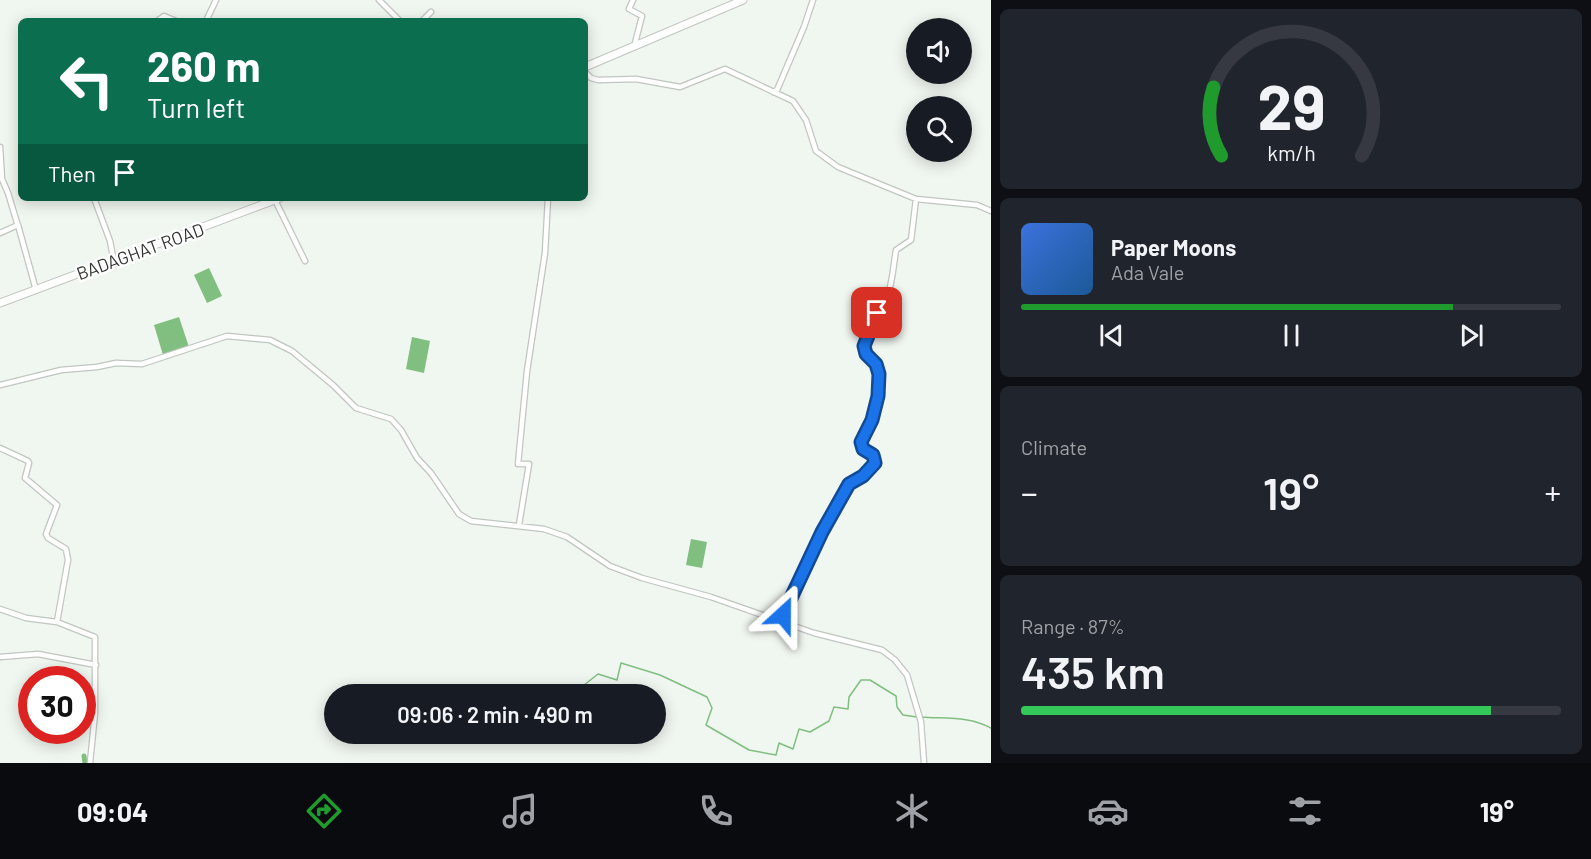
<!DOCTYPE html>
<meta charset="utf-8">
<style>
body{margin:0;font-family:Barlow,sans-serif;background:#20242c;color:#f1f3f6;height:100vh;display:flex;flex-direction:column;font-size:22px;white-space:nowrap}
*{box-sizing:border-box;margin:0}
p{font-size:20px;color:#9ea1a6}
.icon{flex:none;width:33px;height:33px;fill:none;stroke:currentColor;stroke-width:2;stroke-linecap:round;stroke-linejoin:round}
.map{position:relative;flex:1;overflow:hidden}
.drawer{display:flex;flex-direction:column;gap:9px;padding:9px;background:#0d0f14;width:600px}
.drawer>*{flex:none}
.hud{position:absolute;left:18px;top:18px;width:570px;height:183px;border-radius:9px;box-shadow:0 3px 15px #0003;background:#0b6e4f;color:#fff;overflow:hidden}
.buttons{position:absolute;left:906px;top:18px;display:grid;gap:12px}
.buttons a{display:grid;place-items:center;width:66px;height:66px;border-radius:50%;background:#171b24;box-shadow:0 3px 15px #0003;font-size:30px}
.speed{position:absolute;left:18px;top:666px;display:flex;gap:12px;font-size:30px;font-weight:700;text-align:center}
.speed>*{display:grid;place-content:center;width:78px;height:78px;border-radius:50%;background:#171b24;box-shadow:0 3px 15px #0003;line-height:1}
.speed .limit{border:9px solid #d22;background:#fff;color:#111}
.pin{position:absolute;display:grid;place-items:center;width:51px;height:51px;color:#fff;margin:-26px;border-radius:12px;box-shadow:0 3px 9px #0006}
.me{position:absolute;width:66px;margin:-33px;rotate:24deg;stroke-linejoin:round;filter:drop-shadow(0 0 4px #0008)}
.turn{display:flex;align-items:center;gap:21px;height:126px;padding:0 30px;font-size:27px}
.turn .icon{width:78px;height:78px;stroke-width:2.5}
.turn b{display:block;font-size:42px;line-height:51px}
.then{display:flex;align-items:center;height:57px;padding:0 30px;background:#0003;gap:12px;font-size:22px}
.big{font-size:45px;font-weight:600;line-height:1.1}
.drawer .widget{flex:1;display:flex;flex-direction:column;justify-content:center;gap:9px;min-width:0;padding:0 21px;border-radius:9px;background:#20242c}
.drawer .dial{align-items:center;gap:0}
.dial svg{height:156px;overflow:visible;fill:none;stroke:#363941;stroke-width:7;stroke-linecap:round;text-anchor:middle}
.dial text{fill:#f1f3f6;stroke:none}
.song{display:flex;align-items:center;gap:18px}
.cover{width:72px;height:72px;border-radius:9px;background:linear-gradient(135deg,hsl(220 70% 55%),hsl(210 70% 35%))}
.played{height:6px;border-radius:3px;background:linear-gradient(90deg,#1f9a2d 80%,#363941 80%)}
.keys{display:flex;justify-content:space-around;direction:ltr}
.heat{display:flex;justify-content:space-between;align-items:center;font-size:33px;direction:ltr}
.charge{height:9px;border-radius:4px;background:linear-gradient(90deg,#34c759 87%,#363941 0)}
.trip{position:absolute;left:324px;top:684px;width:342px;height:60px;border-radius:30px;background:#171b24;box-shadow:0 3px 15px #0003;font-weight:600;line-height:60px;text-align:center}
.dock{display:flex;height:96px;justify-content:space-around;align-items:center;background:#090b0e;color:#9ea1a6}
.dock .icon{width:42px;height:42px}
.dock .active{color:#1f9a2d}
.dock b{font-size:27px;color:#f1f3f6}
main{display:flex;flex:1;min-height:0}
.map>svg:first-child{display:block}
</style>
<main>
<div class="map">
<svg width="991" height="763" viewBox="0 0 991 763">
<rect width="100%" height="100%" fill="#f0f6f0"/>
<!-- water -->
<path fill="#81bf81" d="M209,268L222,296L207,303L194,275Z
M179,317L189,347L163,355L154,325Z
M412,337L430,341L424,373L406,369Z
M691,539L707,542L702,568L686,565Z"/>
<g fill="none" stroke-linecap="round" stroke-linejoin="round">
<!-- stream -->
<path stroke="#81bf81" stroke-width="1.5" d="M563,694L574,693L598,674L617,680L621,663L660,675L707,697L712,708L706,725L749,750L776,755L779,743L793,749L799,729L810,732L829,721L834,707L848,709L849,697L861,680H870L896,696L897,707L903,715L917,717
M921,717C946,719 969,716 991,728"/>
<!-- canal -->
<path stroke="#81bf81" stroke-width="5" d="M84,756L85,763"/>
<defs>
<path id="street" d="M379,0L400,21
M633,0L629,9L642,16L634,47
M157,21L164,16L176,21
M206,21L216,0
M422,21L431,12
M585,72L591,78L598,80L636,79L680,87L725,69L793,101L806,120L816,151L838,167L916,199L977,205L991,211
M773,92L777,90L804,27L813,0
M0,147L2,179L8,193L18,226
M94,198L110,241L114,262
M275,200L305,261
M0,233L18,225L36,290
M0,385L61,370L97,367L116,363L142,364L227,336L270,340L292,351L333,385L356,408L391,419L401,430L417,458L431,473L459,514L471,521L544,529L567,537L610,566L642,578L711,597L814,633L882,650L895,660L907,675L921,722L924,763
M0,448L28,461L29,463L25,478L57,505L46,534L48,538L66,549L68,560L57,622L95,637V713L90,763
M519,525L529,464H518L527,371L545,253L548,198
M0,609L26,618L57,622
M780,621C803,578 819,527 848,487C853,479 868,476 875,463L873,455L861,446V442C872,422 886,390 876,366C873,357 862,354 865,343C869,323 883,306 890,287C893,275 894,262 896,250L911,240L916,199
M0,657L38,654L96,665"/>
<path id="secondary" d="M585,67L743,0
M0,303L280,198"/>
</defs>
<!-- street casing -->
<use href="#street" stroke="#c0c6c0" stroke-width="7"/>
<!-- secondary casing -->
<use href="#secondary" stroke="#c0c6c0" stroke-width="9"/>
<!-- street -->
<use href="#street" stroke="#fff" stroke-width="4.5"/>
<!-- secondary -->
<use href="#secondary" stroke="#fff" stroke-width="7"/>
</g>
<g fill="none" stroke-linecap="round" stroke-linejoin="round">
<defs>
<path id="route" d="M783,615L822,532L849,484L863,476L875,463L873,455L863,449L861,442L872,420L878,396L879,374L876,364L866,354L864,346L877,313"/>
</defs>
<!-- route casing -->
<use href="#route" stroke="#114b97" stroke-width="15"/>
<!-- route -->
<use href="#route" stroke="#1a73e8" stroke-width="10"/>
</g>
<g text-anchor="middle" dominant-baseline="central" stroke-width="5" stroke-linejoin="round" paint-order="stroke">
<!-- street labels -->
<g font-size="18" fill="#323432" stroke="#fff">
<text transform="translate(140 251) rotate(-20)">BADAGHAT ROAD</text>
</g>
</g>
</svg>
<div class="buttons">
<a><svg class="icon" aria-label="sound" viewBox="0 0 24 24"><path d="M4 9h4l5-4v14l-5-4H4zM17 9q2 3 0 6"/></svg></a>
<a><svg class="icon" aria-label="search" viewBox="0 0 24 24"><circle cx="10" cy="10" r="6"/><path d="M15 15l6 6"/></svg></a>
</div>
<div class="speed"><div class="limit">30</div></div>
<div class="pin" style="left:877px;top:313px;background:#d93025"><svg class="icon" aria-label="arrive" viewBox="0 0 24 24"><path d="M6 21V4h12l-3 4 3 4H6"/></svg></div>
<svg class="me" style="left:783px;top:615px" viewBox="-20 -20 40 40"><path d="M0-17L14 15 0 8-14 15z" fill="#1a73e8" stroke="#fff" stroke-width="4"/></svg>
<div class="trip">09:06 · 2 min · 490 m</div>
<div class="hud">
<div class="turn"><svg class="icon" aria-label="left" viewBox="0 0 24 24"><path d="M17 20v-9H6M10 6l-5 5 5 5"/></svg><div><b>260 m</b>Turn left</div></div>
<div class="then">Then<svg class="icon" aria-label="arrive" viewBox="0 0 24 24"><path d="M6 21V4h12l-3 4 3 4H6"/></svg></div>
</div>
</div>
<section class="drawer">
<div class="widget dial"><svg viewBox="0 0 100 80">
<path d="M14 69A42 42 0 1 1 86 69"/>
<path d="M14 69A42 42 0 0 1 10 34" stroke="#1f9a2d"/>
<text x="50" y="56" font-size="32" font-weight="700">29</text>
<text x="50" y="72" font-size="11">km/h</text>
</svg></div>
<div class="widget">
<div class="song"><i class="cover"></i><div><b>Paper Moons</b><p>Ada Vale</p></div></div>
<div class="played"></div>
<div class="keys"><svg class="icon" aria-label="previous" viewBox="0 0 24 24"><path d="M18 5L8 12l10 7zM5 5v14"/></svg><svg class="icon" aria-label="pause" viewBox="0 0 24 24"><path d="M8 5v14M16 5v14"/></svg><svg class="icon" aria-label="next" viewBox="0 0 24 24"><path d="M6 5l10 7-10 7zM19 5v14"/></svg></div>
</div>
<div class="widget"><p>Climate</p>
<div class="heat"><a>−</a><b class="big">19°</b><a>+</a></div>
</div>
<div class="widget"><p>Range · 87%</p><b class="big">435 km</b><div class="charge"></div></div>
</section>
</main>
<nav class="dock">
<b>09:04</b>
<svg class="icon active" aria-label="directions" viewBox="0 0 24 24"><path d="M12 3l9 9-9 9-9-9zM9 14v-3h6M13 9l2 2-2 2"/></svg>
<svg class="icon" aria-label="music" viewBox="0 0 24 24"><path d="M9 18V5l10-2v13"/><circle cx="6" cy="18" r="3"/><circle cx="16" cy="16" r="3"/></svg>
<svg class="icon" aria-label="phone" viewBox="0 0 24 24"><path d="M5 4h4l2 5-3 2q2 4 5 5l2-3 5 2v4C11 20 4 13 5 4z"/></svg>
<svg class="icon" aria-label="climate" viewBox="0 0 24 24"><path d="M12 3v18M4 7l16 10M4 17L20 7"/></svg>
<svg class="icon" aria-label="car" viewBox="0 0 24 24"><path d="M5 17H2v-5l4-1 3-4h7l3 4 3 1v5h-3M9 17h6M6 11h13"/><circle cx="7" cy="17" r="2"/><circle cx="17" cy="17" r="2"/></svg>
<svg class="icon" aria-label="filters" viewBox="0 0 24 24"><path d="M4 7h16M4 17h16"/><circle cx="9" cy="7" r="2"/><circle cx="15" cy="17" r="2"/></svg>
<b>19°</b>
</nav>
